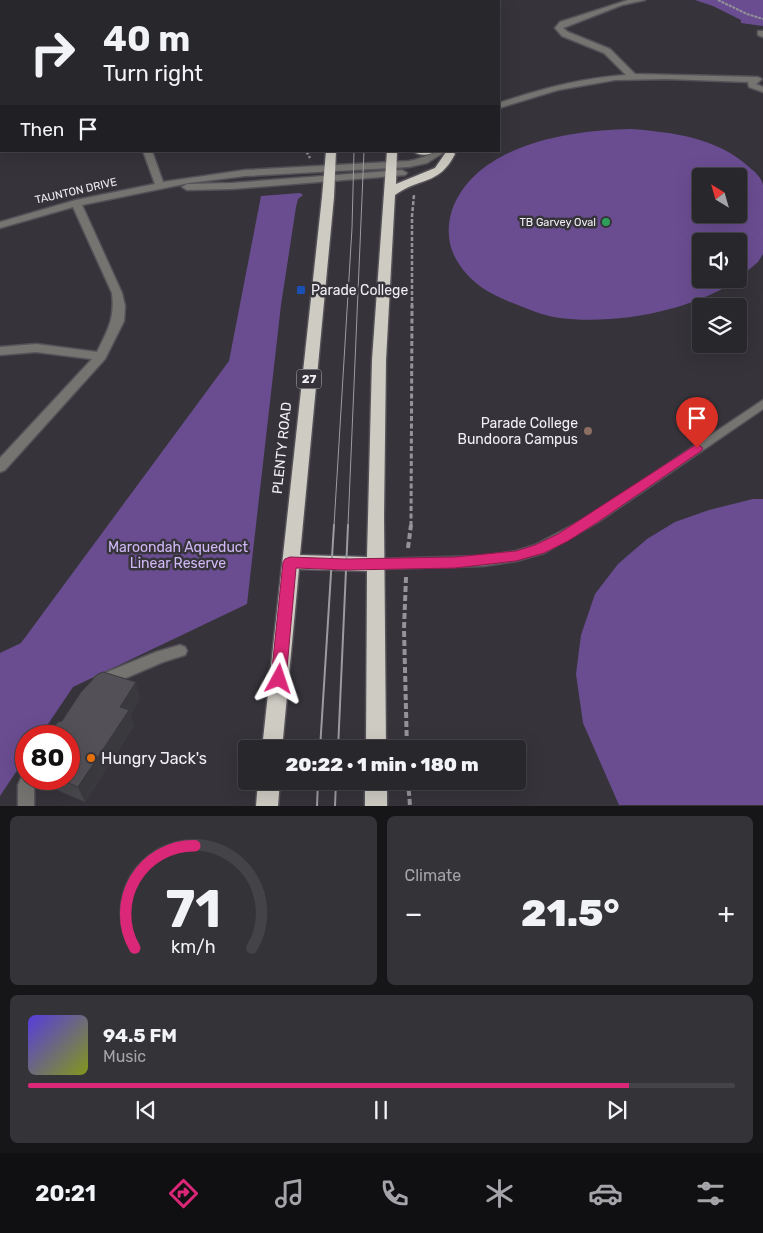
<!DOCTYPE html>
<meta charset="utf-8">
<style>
body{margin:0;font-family:Rubik,sans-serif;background:#343338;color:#f1f3f6;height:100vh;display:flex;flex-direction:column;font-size:19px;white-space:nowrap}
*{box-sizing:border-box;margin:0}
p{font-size:16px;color:#a5a5a9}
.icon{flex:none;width:28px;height:28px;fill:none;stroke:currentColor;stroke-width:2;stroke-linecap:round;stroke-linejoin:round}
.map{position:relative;height:806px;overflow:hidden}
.panel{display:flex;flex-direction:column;gap:10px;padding:10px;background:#161518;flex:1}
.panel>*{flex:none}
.hud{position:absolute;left:0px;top:0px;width:500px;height:152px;box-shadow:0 5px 20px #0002,0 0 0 1px #444448;background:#28272c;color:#f1f3f6;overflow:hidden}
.needle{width:32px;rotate:323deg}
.fabs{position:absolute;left:692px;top:168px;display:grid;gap:10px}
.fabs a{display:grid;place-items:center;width:55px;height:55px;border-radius:5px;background:#28272c;box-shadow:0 5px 20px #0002,0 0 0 1px #444448;font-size:25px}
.speed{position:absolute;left:15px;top:725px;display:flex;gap:10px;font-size:25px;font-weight:700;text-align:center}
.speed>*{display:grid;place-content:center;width:65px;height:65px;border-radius:50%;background:#28272c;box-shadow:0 5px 20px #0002,0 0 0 1px #444448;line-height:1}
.speed .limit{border:8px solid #d22;background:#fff;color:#111}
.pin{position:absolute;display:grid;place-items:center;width:42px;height:42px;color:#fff;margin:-51px -21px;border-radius:50% 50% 50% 0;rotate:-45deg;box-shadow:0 0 5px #0007}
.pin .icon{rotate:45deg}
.me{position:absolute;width:55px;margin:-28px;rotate:5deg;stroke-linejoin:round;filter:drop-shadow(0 0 4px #0008)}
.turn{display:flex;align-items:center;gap:18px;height:105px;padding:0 20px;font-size:22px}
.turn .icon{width:65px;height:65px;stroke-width:2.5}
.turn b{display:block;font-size:35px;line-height:42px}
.then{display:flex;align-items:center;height:48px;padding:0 20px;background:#0003;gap:10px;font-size:19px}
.big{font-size:38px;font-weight:800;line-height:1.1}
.panel .widget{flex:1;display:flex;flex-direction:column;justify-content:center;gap:8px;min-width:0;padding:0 18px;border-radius:8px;background:#343338}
.panel .dial{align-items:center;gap:0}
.dial svg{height:130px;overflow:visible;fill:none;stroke:#444448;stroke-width:7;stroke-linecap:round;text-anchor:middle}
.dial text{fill:#f1f3f6;stroke:none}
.song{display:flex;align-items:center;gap:15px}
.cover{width:60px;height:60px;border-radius:8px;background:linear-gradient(135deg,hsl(250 70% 55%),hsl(70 70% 35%))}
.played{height:5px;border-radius:2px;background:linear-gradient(90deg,#db2777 85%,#444448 85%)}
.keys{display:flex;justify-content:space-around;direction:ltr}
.heat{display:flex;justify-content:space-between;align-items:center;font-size:28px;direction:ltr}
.panel .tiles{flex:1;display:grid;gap:10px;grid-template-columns:1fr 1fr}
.widget:last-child{grid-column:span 2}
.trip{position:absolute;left:238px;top:740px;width:288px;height:50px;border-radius:5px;background:#28272c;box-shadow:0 5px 20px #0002,0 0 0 1px #444448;font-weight:800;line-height:50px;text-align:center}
.tab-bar{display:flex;height:80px;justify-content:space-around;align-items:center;background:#101012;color:#a5a5a9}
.tab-bar .icon{width:35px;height:35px}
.tab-bar .selected{color:#db2777}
.tab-bar b{font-size:22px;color:#f1f3f6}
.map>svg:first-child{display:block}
</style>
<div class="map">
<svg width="763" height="806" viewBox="0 0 763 806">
<rect width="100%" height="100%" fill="#36343a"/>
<!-- green -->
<path fill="#6a4d91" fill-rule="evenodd" d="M695,0H763V26L741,23V20L713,6Z
M631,129C672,132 718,138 749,167C754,171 762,178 763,185C763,205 763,232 763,254L758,262L739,278V241H701V279H738C693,311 615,325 560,318C543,316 526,308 510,302C490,294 471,283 459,264C448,248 446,229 452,210C476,144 570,130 631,129ZM739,176V214H701V176Z
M300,193L303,195L298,199L296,207L281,305L247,604L73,687L40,736H26V757L0,796V653L21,643L229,361L261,196Z
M753,499H763V805H619L583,723L576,674L581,635L595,594L618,564L647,539L675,522L709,510Z"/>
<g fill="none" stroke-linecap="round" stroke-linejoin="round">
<defs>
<path id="lane" d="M763,400V409L598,522L544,553L516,561L483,566L377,569L372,568L370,564L372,560L377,559L483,556L516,551L535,545L590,516Z
M180,645L185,647L187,651L185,655L163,662L100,689L95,687L93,682L95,677L156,652Z
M26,772V779H37L34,786V806H18V785L23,774Z"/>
<path id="street" d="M628,0H645L622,5L563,28L568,32L610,49L635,74L758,77L762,79L756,84L763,87V92L749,87L748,82L667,79L615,80L558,90L499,108V103C540,89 582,78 626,75L604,53L562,36L555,28L560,22Z
M758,31H763V37L758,35Z
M143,151H152L163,182L245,170L409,161C423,159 433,151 446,151L427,163L409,167L245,176L189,183L82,205L122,293L125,306L124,321L105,359L5,470L0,472V458L92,359L36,352L0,355V347L36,344L97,352C108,329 115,319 112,293L73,207L0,228V222L76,200L155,184Z
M402,170L407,173L405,175L232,189L187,190L182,187L187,184L232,183Z"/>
<path id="highway" d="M357,0H365L366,1H358Z
M0,33H1V39H0Z
M0,65H1V71H0Z
M0,85H1V91H0Z
M326,151H336L334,197L300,555L367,557L372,360L387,151H397L396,184L435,168L446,152L452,151L455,154C439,186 419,177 395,195L386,360L384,517L386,749H366L367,571L299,569L282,749H262L322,197Z
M413,151H435C430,156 418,156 413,151Z
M258,781H280L278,806H256Z
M365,781H387V806H365Z"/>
</defs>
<!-- lane casing -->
<use href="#lane" stroke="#545258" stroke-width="3"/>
<!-- street casing -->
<use href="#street" stroke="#545258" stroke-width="3"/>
<!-- highway casing -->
<use href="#highway" stroke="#545258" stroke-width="3"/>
<!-- path-far3 -->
<path stroke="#949398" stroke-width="2" stroke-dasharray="3 1" stroke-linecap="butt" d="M718,0L747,14L763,19
M78,1L82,0"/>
<!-- path-far2 -->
<path stroke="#949398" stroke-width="2.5" stroke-dasharray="4 2" stroke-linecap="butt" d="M306,151L310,158
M412,307V216L414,195"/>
<!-- path-far1 -->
<path stroke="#949398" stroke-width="3" stroke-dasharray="5 2.5" stroke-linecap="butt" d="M411,526L412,305"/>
<!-- path -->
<path stroke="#949398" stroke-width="4" stroke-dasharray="6 3" stroke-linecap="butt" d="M408,548L411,525
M406,577L404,629L407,749
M408,781L410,806"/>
<!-- lane -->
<use href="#lane" fill="#767471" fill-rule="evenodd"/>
<!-- street -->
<use href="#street" fill="#767471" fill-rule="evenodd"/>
<!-- highway -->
<use href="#highway" fill="#cecbc3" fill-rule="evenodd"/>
<!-- tram-far1 -->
<path stroke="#9c9ba0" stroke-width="1" d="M334,526L352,228L354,151
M348,526L364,151"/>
<!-- tram -->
<path stroke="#9c9ba0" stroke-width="2" d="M320,749L334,525
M338,749L348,525
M317,806L318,781
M335,806L336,781"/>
</g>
<!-- wall -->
<path fill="#47464b" d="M140,699L130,715L134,726L85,802L38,782L37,779H69L62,721Z"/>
<!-- shaded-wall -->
<path fill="#3a393d" d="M136,682L140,699L130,715L134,726L85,802L78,787L120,707Z"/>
<!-- building -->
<path fill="#535157" stroke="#3a393d" d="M103,672L136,682L120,707L129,710L78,787L59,779H69V736H47L58,722L62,721L81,692L98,674Z"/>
<!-- route -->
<path fill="#db2777" stroke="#8e194d" d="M697,444L703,448L701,451L598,522L568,541L544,553L516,561L455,568L346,570L296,568L286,679L284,684L279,685L273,684L271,679L283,562L285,559L290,557L346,559L455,557L516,551L535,545L558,534Z"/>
<!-- markers -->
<circle fill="#2e9e5b" stroke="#36343a" stroke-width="2" cx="606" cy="222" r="5"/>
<rect fill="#1a4fb4" stroke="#36343a" stroke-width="2" x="296" y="285" width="10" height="10" rx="2.5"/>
<circle fill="#8d6e63" stroke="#36343a" stroke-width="2" cx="588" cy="431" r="5"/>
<circle fill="#e8710a" stroke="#36343a" stroke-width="2" cx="91" cy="758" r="5"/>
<g text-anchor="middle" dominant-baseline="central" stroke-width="5" stroke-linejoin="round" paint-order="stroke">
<!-- far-street labels -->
<g font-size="11" fill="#f0eff3" stroke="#36343a">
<text transform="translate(76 191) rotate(-13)">TAUNTON DRIVE</text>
</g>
<!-- far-poi labels -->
<g font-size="11" fill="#f0eff3" stroke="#36343a" text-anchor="end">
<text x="596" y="222">TB Garvey Oval</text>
</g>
<!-- shield labels -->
<rect fill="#36343a" stroke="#b8b7bc" stroke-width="1" x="296.5" y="369.5" width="25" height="19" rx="4"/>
<g font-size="12" font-weight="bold" fill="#f0eff3">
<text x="309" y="379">27</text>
</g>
<!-- poi labels -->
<g font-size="14" fill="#f0eff3" stroke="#36343a" text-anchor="start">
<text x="311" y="290">Parade College</text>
<text x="578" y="423" text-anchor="end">Parade College<tspan x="578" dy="16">Bundoora Campus</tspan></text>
</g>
<!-- street labels -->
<g font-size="14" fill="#f0eff3" stroke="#36343a">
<text transform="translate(282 448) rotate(-84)">PLENTY ROAD</text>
</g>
<!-- park labels -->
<g font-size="14" fill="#d0b8f6" stroke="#36343a">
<text x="178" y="547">Maroondah Aqueduct<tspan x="178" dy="16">Linear Reserve</tspan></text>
</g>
<!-- near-poi labels -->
<g font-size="16" fill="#f0eff3" stroke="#36343a" text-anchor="start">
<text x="101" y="758">Hungry Jack's</text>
</g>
</g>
</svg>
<div class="fabs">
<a><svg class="needle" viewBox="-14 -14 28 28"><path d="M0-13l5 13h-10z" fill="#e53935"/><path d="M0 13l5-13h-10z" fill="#a5a5a9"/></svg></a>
<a><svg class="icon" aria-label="sound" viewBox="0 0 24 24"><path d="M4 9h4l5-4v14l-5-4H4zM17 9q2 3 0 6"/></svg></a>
<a><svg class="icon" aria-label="layers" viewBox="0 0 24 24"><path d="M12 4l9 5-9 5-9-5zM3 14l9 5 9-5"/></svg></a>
</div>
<div class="speed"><div class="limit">80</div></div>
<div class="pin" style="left:697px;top:448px;background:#d93025"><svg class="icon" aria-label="arrive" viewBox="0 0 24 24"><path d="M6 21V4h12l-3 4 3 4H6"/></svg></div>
<svg class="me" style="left:279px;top:679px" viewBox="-20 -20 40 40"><path d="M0-17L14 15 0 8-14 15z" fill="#db2777" stroke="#fff" stroke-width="4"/></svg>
<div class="trip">20:22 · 1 min · 180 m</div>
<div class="hud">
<div class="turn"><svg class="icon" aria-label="right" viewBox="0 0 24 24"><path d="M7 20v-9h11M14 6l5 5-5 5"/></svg><div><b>40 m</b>Turn right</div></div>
<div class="then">Then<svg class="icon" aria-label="arrive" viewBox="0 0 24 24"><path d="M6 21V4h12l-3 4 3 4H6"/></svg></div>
</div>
</div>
<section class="panel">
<div class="tiles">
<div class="widget dial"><svg viewBox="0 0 100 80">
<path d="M14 69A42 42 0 1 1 86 69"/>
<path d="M14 69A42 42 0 0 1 51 6" stroke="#db2777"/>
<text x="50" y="56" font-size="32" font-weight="700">71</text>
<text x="50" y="72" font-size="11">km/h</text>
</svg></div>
<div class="widget"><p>Climate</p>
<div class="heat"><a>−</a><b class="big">21.5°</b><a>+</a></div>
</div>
<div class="widget">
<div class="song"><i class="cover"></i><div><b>94.5 FM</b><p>Music</p></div></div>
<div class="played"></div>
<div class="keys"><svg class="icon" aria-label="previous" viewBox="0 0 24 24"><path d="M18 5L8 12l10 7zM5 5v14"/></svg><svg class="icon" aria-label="pause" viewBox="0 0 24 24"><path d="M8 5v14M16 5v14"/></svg><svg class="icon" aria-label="next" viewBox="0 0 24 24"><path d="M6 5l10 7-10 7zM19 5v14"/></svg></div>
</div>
</div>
</section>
<nav class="tab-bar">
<b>20:21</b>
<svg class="icon selected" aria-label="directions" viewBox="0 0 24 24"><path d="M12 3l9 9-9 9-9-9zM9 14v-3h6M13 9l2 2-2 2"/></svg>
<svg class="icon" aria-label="music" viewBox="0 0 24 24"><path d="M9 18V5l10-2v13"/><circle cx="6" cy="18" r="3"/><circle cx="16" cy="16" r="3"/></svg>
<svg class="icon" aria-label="phone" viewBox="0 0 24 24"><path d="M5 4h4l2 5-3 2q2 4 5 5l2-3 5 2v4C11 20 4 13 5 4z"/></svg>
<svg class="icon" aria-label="climate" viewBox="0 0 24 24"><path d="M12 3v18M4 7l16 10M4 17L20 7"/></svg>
<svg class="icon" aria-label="car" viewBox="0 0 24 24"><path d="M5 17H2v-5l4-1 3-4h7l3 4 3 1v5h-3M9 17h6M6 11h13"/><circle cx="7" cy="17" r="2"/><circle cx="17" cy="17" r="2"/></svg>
<svg class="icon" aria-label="filters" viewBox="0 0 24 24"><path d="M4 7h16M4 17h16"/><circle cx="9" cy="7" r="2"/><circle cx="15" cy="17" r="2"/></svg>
</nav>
